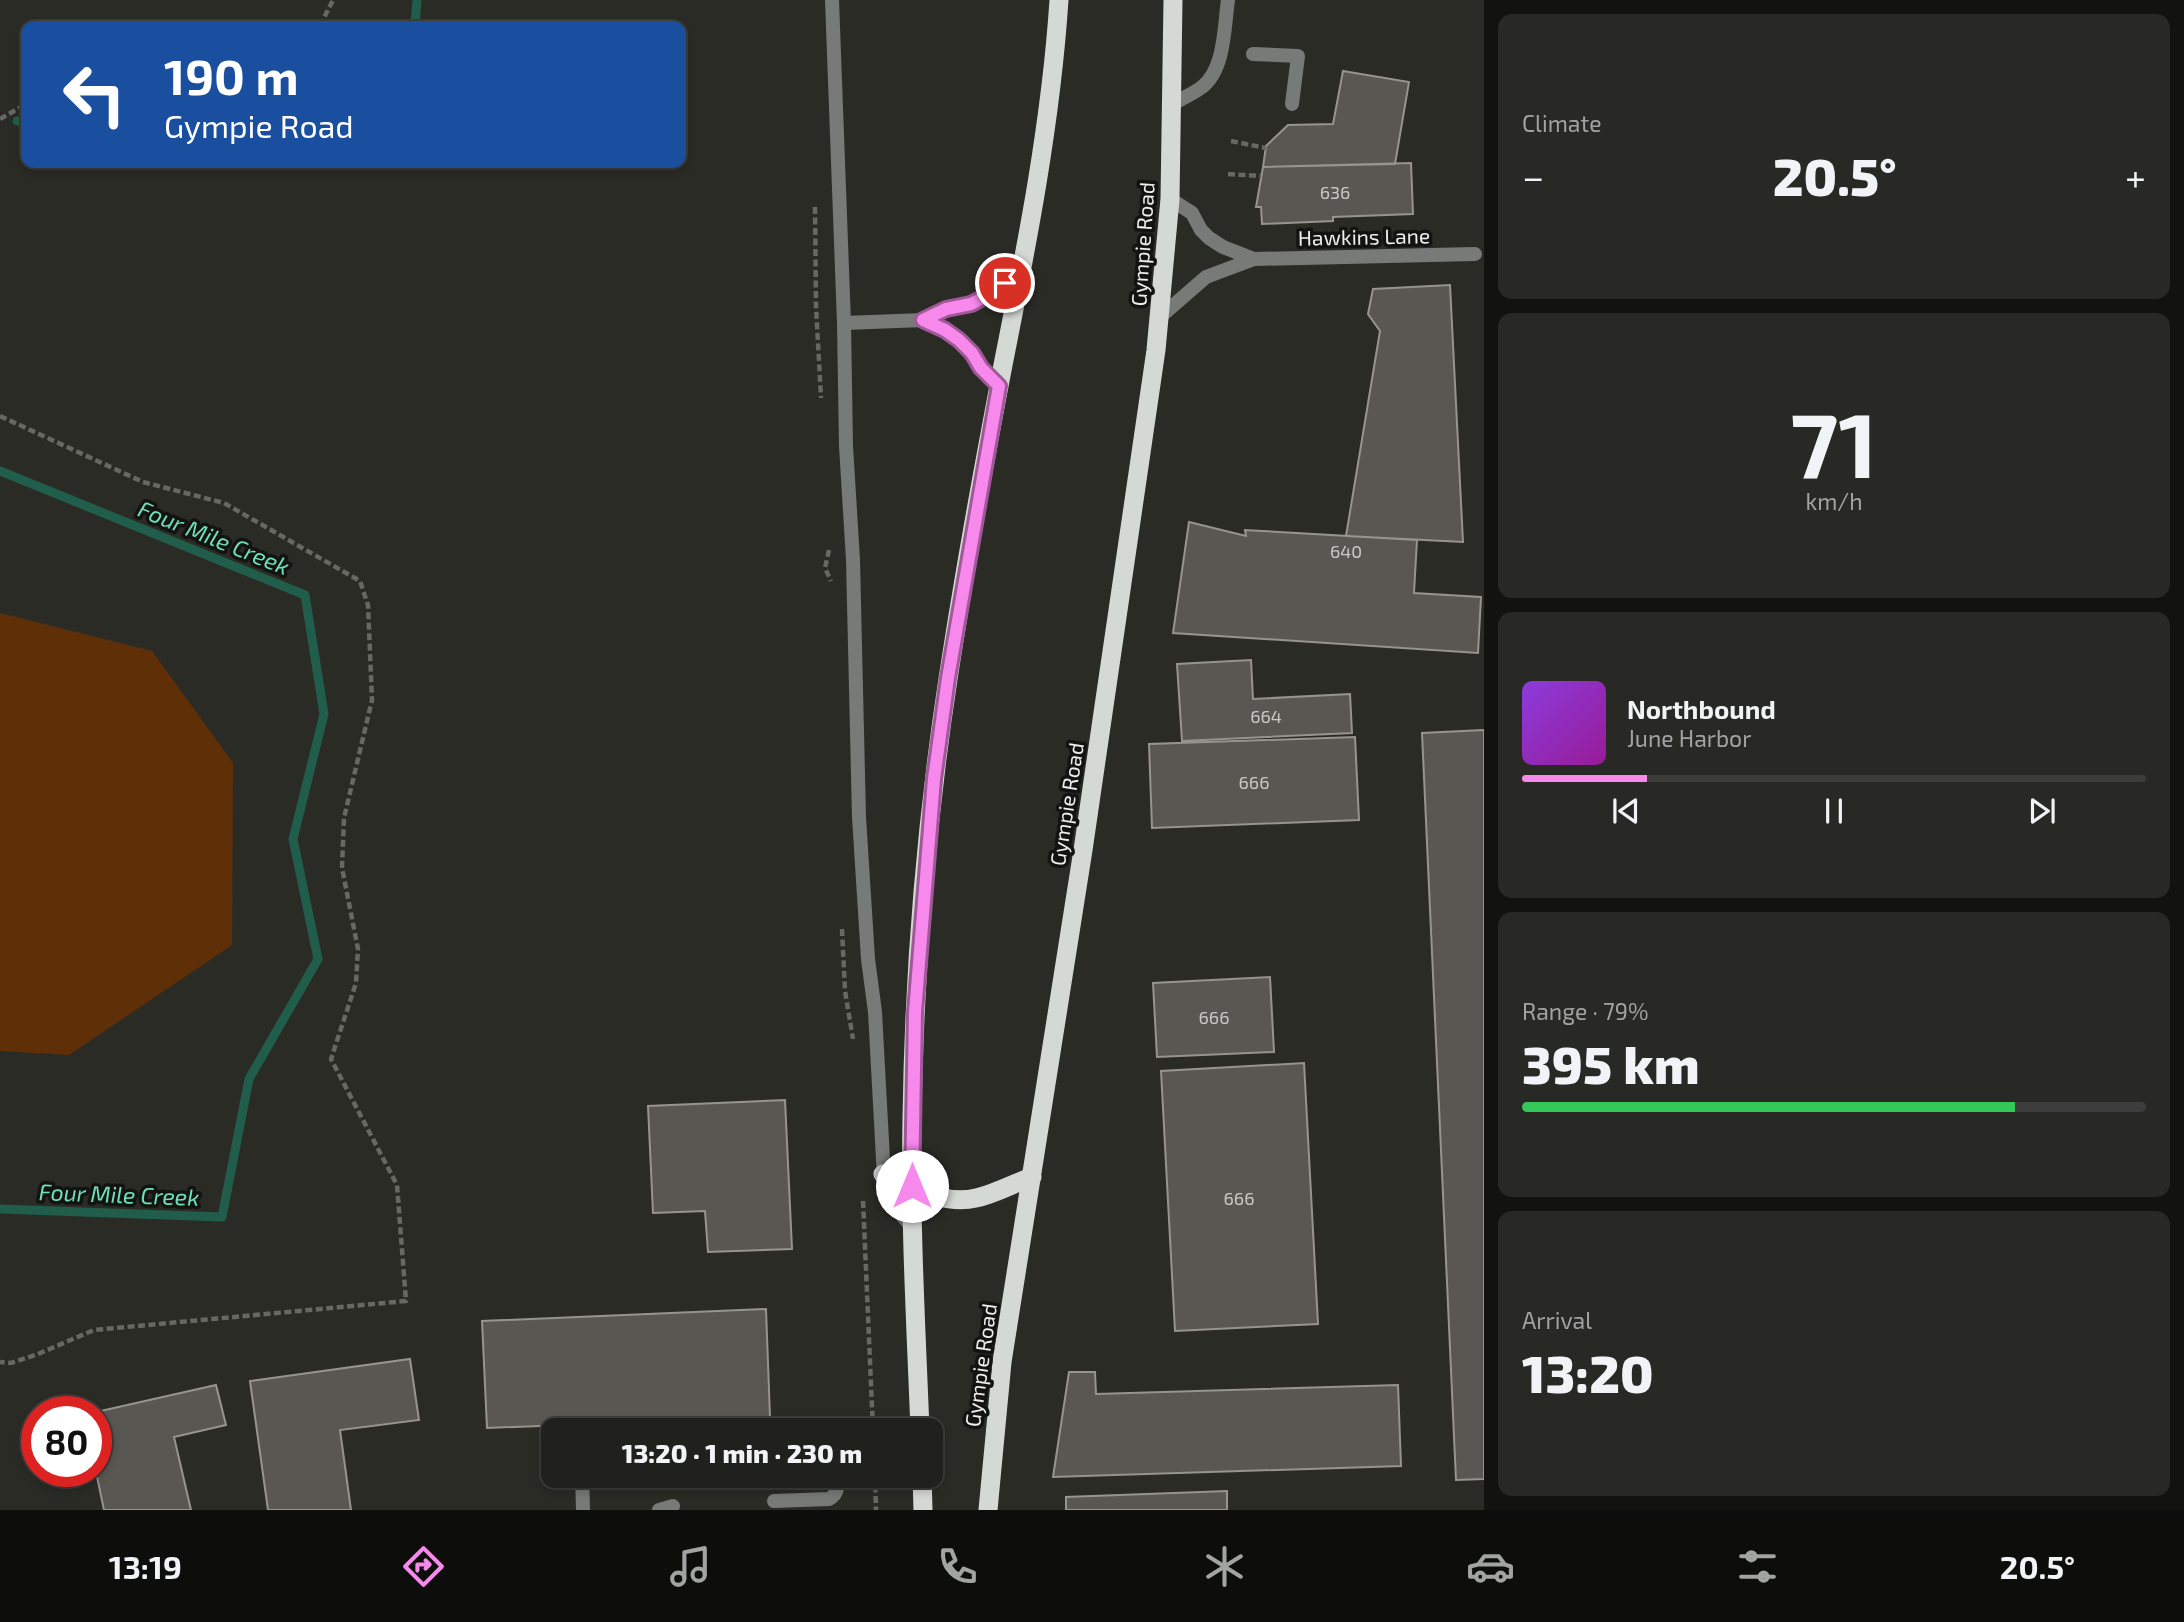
<!DOCTYPE html>
<meta charset="utf-8">
<style>
body{margin:0;font-family:"Exo 2",sans-serif;background:#282825;color:#f1f3f6;height:100vh;display:flex;flex-direction:column;font-size:26px;white-space:nowrap}
*{box-sizing:border-box;margin:0}
p{font-size:23px;color:#a2a3a3}
.icon{flex:none;width:38px;height:38px;fill:none;stroke:currentColor;stroke-width:2;stroke-linecap:round;stroke-linejoin:round}
.map{position:relative;flex:1;overflow:hidden}
.panel{display:flex;flex-direction:column;gap:14px;padding:14px;background:#12120f;width:700px}
.panel>*{flex:none}
.top-card{position:absolute;left:21px;top:21px;width:665px;height:147px;border-radius:14px;box-shadow:0 4px 10px #0003,0 0 0 2px #3d3e3b;background:#1a4fa0;color:#fff;overflow:hidden}
.speed{position:absolute;left:21px;top:1396px;display:flex;gap:14px;font-size:35px;font-weight:700;text-align:center}
.speed>*{display:grid;place-content:center;width:91px;height:91px;border-radius:50%;background:#20201c;box-shadow:0 4px 10px #0003,0 0 0 2px #3d3e3b;line-height:1}
.speed .limit{border:10px solid #d22;background:#fff;color:#111}
.pin{position:absolute;display:grid;place-items:center;width:60px;height:60px;color:#fff;margin:-30px;border:4px solid #fff;border-radius:50%;box-shadow:0 2px 7px #0007}
.me{position:absolute;width:77px;margin:-38px;rotate:0deg;stroke-linejoin:round;filter:drop-shadow(0 0 5px #0008)}
.turn{display:flex;align-items:center;gap:24px;height:147px;padding:0 28px;font-size:32px}
.turn .icon{width:91px;height:91px;stroke-width:2.5}
.turn b{display:block;font-size:49px;line-height:60px}
.big{font-size:52px;font-weight:800;line-height:1.1}
.panel .widget{flex:1;display:flex;flex-direction:column;justify-content:center;gap:10px;min-width:0;padding:0 24px;border-radius:14px;background:#282825}
.panel .dial{align-items:center;gap:0}
.dial b{font-size:91px;line-height:1}
.song{display:flex;align-items:center;gap:21px}
.cover{width:84px;height:84px;border-radius:10px;background:linear-gradient(135deg,hsl(270 70% 55%),hsl(300 70% 35%))}
.played{height:7px;border-radius:4px;background:linear-gradient(90deg,#f788ec 20%,#3d3e3b 20%)}
.keys{display:flex;justify-content:space-around;direction:ltr}
.heat{display:flex;justify-content:space-between;align-items:center;font-size:38px;direction:ltr}
.charge{height:10px;border-radius:5px;background:linear-gradient(90deg,#34c759 79%,#3d3e3b 0)}
.trip{position:absolute;left:541px;top:1418px;width:402px;height:70px;border-radius:14px;background:#20201c;box-shadow:0 4px 10px #0003,0 0 0 2px #3d3e3b;font-weight:800;line-height:70px;text-align:center}
.tabs{display:flex;height:112px;justify-content:space-around;align-items:center;background:#0d0d0b;color:#a2a3a3}
.tabs .icon{width:49px;height:49px}
.tabs .selected{color:#f788ec}
.tabs b{font-size:32px;color:#f1f3f6}
main{display:flex;flex:1;min-height:0}
.map>svg:first-child{display:block}
</style>
<main>
<div class="map">
<svg width="1484" height="1510" viewBox="0 0 1484 1510">
<rect width="100%" height="100%" fill="#2b2b26"/>
<!-- green -->
<path fill="#5f3007" d="M0,613L152,651L233,763L232,945L69,1055L0,1051Z"/>
<g fill="none" stroke-linecap="round" stroke-linejoin="round">
<!-- stream -->
<path stroke="#205e4b" stroke-width="9" d="M415,26L417,0
M17,121L26,122
M0,471L305,595L324,714L293,839L318,959L249,1079L222,1217L0,1209"/>
</g>
<!-- building -->
<path fill="#595752" stroke="#97948e" stroke-width="2" d="M1343,71L1409,82L1395,164L1263,167L1266,146L1288,125L1333,124Z
M1411,163L1413,214L1333,217V221L1262,224L1261,207H1256L1263,167Z
M1450,285L1463,542L1346,536L1380,331L1368,314L1373,289Z
M1189,522L1246,536L1245,530L1417,540L1414,593L1481,597L1478,653L1173,633Z
M1251,660L1253,699L1350,694L1352,733L1182,741L1177,664Z
M1484,730V1479L1456,1480L1422,733Z
M1355,737L1359,820L1152,828L1149,744Z
M1270,977L1274,1052L1157,1057L1153,983Z
M1304,1063L1318,1324L1175,1331L1161,1071Z
M785,1100L792,1249L708,1252L705,1211L653,1213L648,1106Z
M766,1309L770,1417L487,1428L482,1321Z
M410,1359L419,1420L340,1430L351,1510H268L250,1381Z
M1069,1372H1095L1096,1394L1398,1385L1401,1466L1053,1477Z
M216,1385L226,1425L174,1437L191,1510H104L96,1472V1412Z
M1227,1491V1510H1066V1497Z"/>
<g fill="none" stroke-linecap="round" stroke-linejoin="round">
<!-- path -->
<path stroke="#686863" stroke-width="4.5" stroke-dasharray="7 3.5" stroke-linecap="butt" d="M320,26L333,0
M0,119L26,104
M1231,141L1266,148
M1228,174L1261,176
M815,207L816,306L821,398
M0,416L143,482L224,503L360,581L368,605L372,700L344,818L342,868L358,949L356,983L331,1059L397,1185L406,1301L94,1330L38,1354L11,1363L0,1362
M829,550L825,568L831,581
M842,929L845,991L853,1039
M863,1201L873,1430
M875,1475L876,1510"/>
<!-- service -->
<path stroke="#787a77" stroke-width="14" d="M1253,54L1298,56L1292,104
M1170,199L1192,213L1201,230L1209,238L1223,247L1254,259
M1160,317L1206,277L1254,259L1475,254
M582,1475L583,1510
M774,1501L829,1499C839,1494 837,1485 838,1475
M659,1510L673,1506"/>
<!-- minor -->
<path stroke="#787a77" stroke-width="14" d="M832,0L844,323L846,446L853,560L859,817L868,959L875,1012L885,1196L912,1227
M1173,104C1182,98 1193,94 1202,87C1225,69 1224,28 1228,0
M924,320L945,330L959,340L972,353L981,368L999,385
M844,323L924,320L946,309L971,304L1021,274"/>
<!-- trunk -->
<path stroke="#d5d9d4" stroke-width="19" d="M883,1174C912,1186 943,1206 976,1198C995,1194 1014,1183 1032,1177
M920,1430C916,1326 910,1222 912,1119C914,972 926,824 948,679C964,574 983,469 1003,365C1027,244 1051,123 1059,0
M922,1475L923,1510
M988,1510L1002,1362L1083,850L1156,350L1170,199L1173,0"/>
</g>
<g fill="none" stroke-linecap="round" stroke-linejoin="round">
<defs>
<path id="route" d="M912,1186L915,1012L934,779L948,678L999,386L981,368L972,353L959,340L945,330L923,320L946,309L971,304L988,295L1005,283"/>
</defs>
<!-- route casing -->
<use href="#route" stroke="#a15899" stroke-width="18"/>
<!-- route -->
<use href="#route" stroke="#f788ec" stroke-width="12"/>
</g>
<g text-anchor="middle" dominant-baseline="central" stroke-width="7" stroke-linejoin="round" paint-order="stroke">
<!-- number labels -->
<g font-size="18" fill="#c9c8c5">
<text x="1335" y="192">636</text>
<text x="1346" y="551">640</text>
<text x="1266" y="716">664</text>
<text x="1254" y="782">666</text>
<text x="1214" y="1017">666</text>
<text x="1239" y="1198">666</text>
</g>
<!-- street labels -->
<g font-size="21" fill="#eeeeeb" stroke="#131311">
<text transform="translate(1364 236) rotate(-1)">Hawkins Lane</text>
<text transform="translate(1142 244) rotate(-86)">Gympie Road</text>
<text transform="translate(1066 804) rotate(-81)">Gympie Road</text>
<text transform="translate(980 1365) rotate(-82)">Gympie Road</text>
</g>
<!-- water labels -->
<g font-size="23" font-style="italic" fill="#6de0ba" stroke="#131311">
<text transform="translate(214 537) rotate(22)">Four Mile Creek</text>
<text transform="translate(119 1194) rotate(2)">Four Mile Creek</text>
</g>
</g>
</svg>
<div class="speed"><div class="limit">80</div></div>
<div class="pin" style="left:1005px;top:283px;background:#d93025"><svg class="icon" aria-label="arrive" viewBox="0 0 24 24"><path d="M6 21V4h12l-3 4 3 4H6"/></svg></div>
<svg class="me" style="left:912px;top:1186px" viewBox="-20 -20 40 40"><circle r="19" fill="#fff"/><path d="M0-13L10 11 0 6-10 11z" fill="#f788ec"/></svg>
<div class="trip">13:20 · 1 min · 230 m</div>
<div class="top-card">
<div class="turn"><svg class="icon" aria-label="left" viewBox="0 0 24 24"><path d="M17 20v-9H6M10 6l-5 5 5 5"/></svg><div><b>190 m</b>Gympie Road</div></div>
</div>
</div>
<section class="panel">
<div class="widget"><p>Climate</p>
<div class="heat"><a>−</a><b class="big">20.5°</b><a>+</a></div>
</div>
<div class="widget dial"><b>71</b><p>km/h</p></div>
<div class="widget">
<div class="song"><i class="cover"></i><div><b>Northbound</b><p>June Harbor</p></div></div>
<div class="played"></div>
<div class="keys"><svg class="icon" aria-label="previous" viewBox="0 0 24 24"><path d="M18 5L8 12l10 7zM5 5v14"/></svg><svg class="icon" aria-label="pause" viewBox="0 0 24 24"><path d="M8 5v14M16 5v14"/></svg><svg class="icon" aria-label="next" viewBox="0 0 24 24"><path d="M6 5l10 7-10 7zM19 5v14"/></svg></div>
</div>
<div class="widget"><p>Range · 79%</p><b class="big">395 km</b><div class="charge"></div></div>
<div class="widget"><p>Arrival</p><b class="big">13:20</b></div>
</section>
</main>
<nav class="tabs">
<b>13:19</b>
<svg class="icon selected" aria-label="directions" viewBox="0 0 24 24"><path d="M12 3l9 9-9 9-9-9zM9 14v-3h6M13 9l2 2-2 2"/></svg>
<svg class="icon" aria-label="music" viewBox="0 0 24 24"><path d="M9 18V5l10-2v13"/><circle cx="6" cy="18" r="3"/><circle cx="16" cy="16" r="3"/></svg>
<svg class="icon" aria-label="phone" viewBox="0 0 24 24"><path d="M5 4h4l2 5-3 2q2 4 5 5l2-3 5 2v4C11 20 4 13 5 4z"/></svg>
<svg class="icon" aria-label="climate" viewBox="0 0 24 24"><path d="M12 3v18M4 7l16 10M4 17L20 7"/></svg>
<svg class="icon" aria-label="car" viewBox="0 0 24 24"><path d="M5 17H2v-5l4-1 3-4h7l3 4 3 1v5h-3M9 17h6M6 11h13"/><circle cx="7" cy="17" r="2"/><circle cx="17" cy="17" r="2"/></svg>
<svg class="icon" aria-label="filters" viewBox="0 0 24 24"><path d="M4 7h16M4 17h16"/><circle cx="9" cy="7" r="2"/><circle cx="15" cy="17" r="2"/></svg>
<b>20.5°</b>
</nav>
